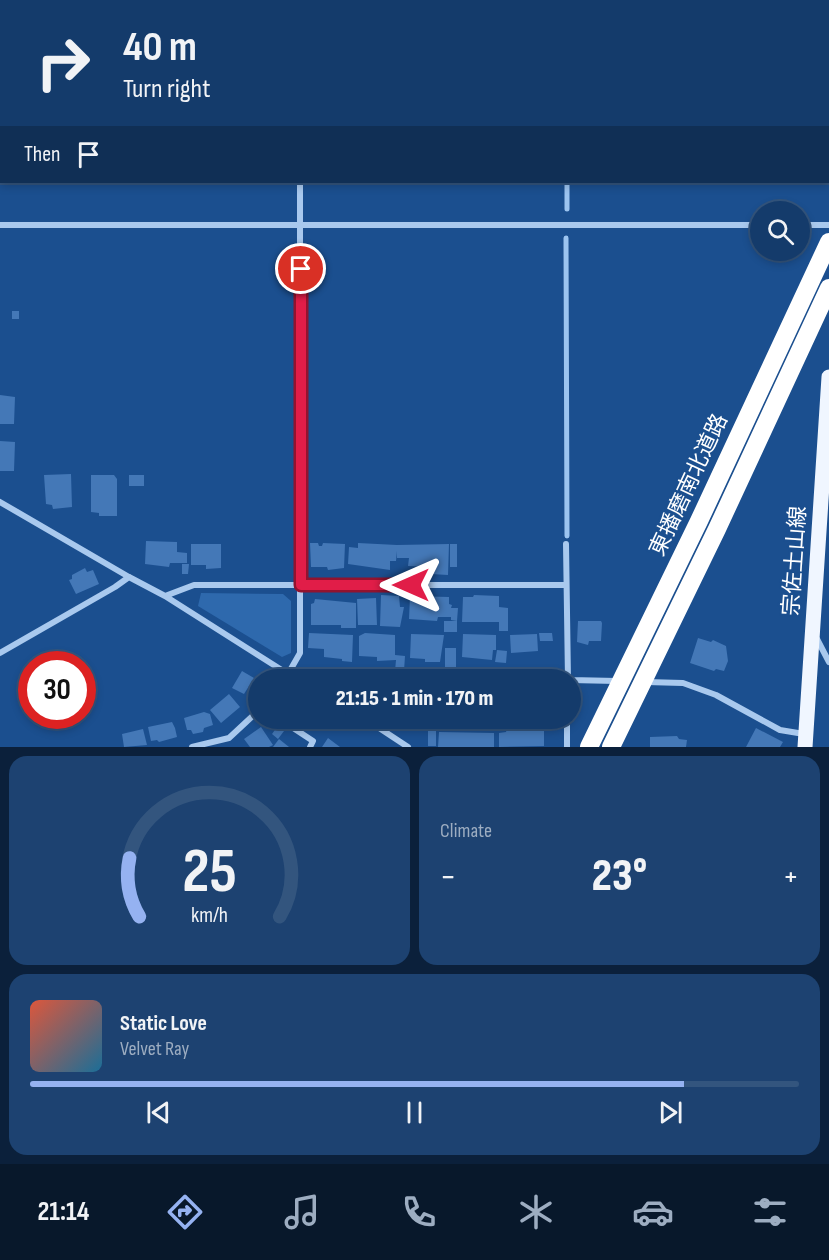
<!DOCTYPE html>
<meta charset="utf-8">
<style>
body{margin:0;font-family:"Sofia Sans Condensed","Noto Sans JP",sans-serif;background:#1d4271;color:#f1f3f6;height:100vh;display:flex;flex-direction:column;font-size:22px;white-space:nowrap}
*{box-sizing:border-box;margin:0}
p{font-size:20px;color:#9dadc1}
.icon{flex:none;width:33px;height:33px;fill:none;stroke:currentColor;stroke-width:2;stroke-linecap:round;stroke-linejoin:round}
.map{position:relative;height:747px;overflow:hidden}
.sheet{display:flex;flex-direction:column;gap:9px;padding:9px;background:#0b203b;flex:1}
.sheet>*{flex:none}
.top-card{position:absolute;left:0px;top:0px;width:830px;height:183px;box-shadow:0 3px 9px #0003,0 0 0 2px #33557e;background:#143b6b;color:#f1f3f6;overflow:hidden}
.buttons{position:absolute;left:750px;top:201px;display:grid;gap:12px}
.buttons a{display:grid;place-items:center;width:60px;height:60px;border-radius:50%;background:#143b6b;box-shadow:0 3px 9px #0003,0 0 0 2px #33557e;font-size:30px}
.speed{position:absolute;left:18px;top:651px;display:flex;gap:12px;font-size:30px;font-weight:700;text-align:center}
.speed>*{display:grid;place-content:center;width:78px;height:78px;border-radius:50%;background:#143b6b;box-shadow:0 3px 9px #0003,0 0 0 2px #33557e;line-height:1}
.speed .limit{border:9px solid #d22;background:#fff;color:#111}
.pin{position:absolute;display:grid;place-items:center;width:51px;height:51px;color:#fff;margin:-26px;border:3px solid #fff;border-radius:50%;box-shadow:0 2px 6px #0007}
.me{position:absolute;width:66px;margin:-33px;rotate:270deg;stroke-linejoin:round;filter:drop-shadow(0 0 4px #0008)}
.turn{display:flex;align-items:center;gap:21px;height:126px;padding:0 24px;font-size:27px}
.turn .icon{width:78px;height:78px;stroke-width:2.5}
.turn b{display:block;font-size:42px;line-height:51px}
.then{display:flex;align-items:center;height:57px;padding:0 24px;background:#0003;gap:12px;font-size:22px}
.big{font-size:45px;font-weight:800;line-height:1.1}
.sheet .card{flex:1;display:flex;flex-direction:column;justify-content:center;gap:9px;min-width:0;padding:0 21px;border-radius:18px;background:#1d4271}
.sheet .dial{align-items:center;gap:0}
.dial svg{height:156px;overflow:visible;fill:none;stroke:#33557e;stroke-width:7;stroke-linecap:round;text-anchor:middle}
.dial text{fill:#f1f3f6;stroke:none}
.song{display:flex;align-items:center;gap:18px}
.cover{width:72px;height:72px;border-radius:9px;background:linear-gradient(135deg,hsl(10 70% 55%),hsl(200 70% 35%))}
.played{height:6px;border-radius:3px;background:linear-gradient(90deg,#95b2f1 85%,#33557e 85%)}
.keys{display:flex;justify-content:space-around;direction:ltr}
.heat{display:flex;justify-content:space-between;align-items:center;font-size:33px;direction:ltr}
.sheet .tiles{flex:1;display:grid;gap:9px;grid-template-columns:1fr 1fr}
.card:last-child{grid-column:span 2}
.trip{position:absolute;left:248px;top:669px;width:333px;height:60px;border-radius:30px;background:#143b6b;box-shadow:0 3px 9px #0003,0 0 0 2px #33557e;font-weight:800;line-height:60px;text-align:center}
.tabs{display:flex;height:96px;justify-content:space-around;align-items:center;background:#08182b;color:#9dadc1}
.tabs .icon{width:42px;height:42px}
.tabs .on{color:#95b2f1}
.tabs b{font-size:27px;color:#f1f3f6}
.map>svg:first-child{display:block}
</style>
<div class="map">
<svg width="829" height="747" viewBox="0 0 829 747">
<rect width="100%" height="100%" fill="#1b4f8f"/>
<!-- green -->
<path fill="#2e69ad" d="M201,593L283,594L291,601V653L282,657L198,606Z"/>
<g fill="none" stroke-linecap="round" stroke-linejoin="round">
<!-- stream -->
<path stroke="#9cc4f0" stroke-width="5" d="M567,0V2
M567,209V182
M566,238L567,536"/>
</g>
<!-- building -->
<path fill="#4478b7" d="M12,311H19V319H12Z
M0,395L15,397L14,424H0Z
M0,441L15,442L14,471H0Z
M71,474L72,507L53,509L52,505L46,504L44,475Z
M91,475H114L117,479V516H99V513L91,512Z
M129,475H144V486H129Z
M146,541L177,542V552L187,553V563H170L169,567L145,564Z
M310,543H318L319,546H322L323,543L345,544L344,568L328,570L327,567H311Z
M358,543L397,545L449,544L448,575L431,574V567L408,566L409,558H397V551L396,561H390V570L348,564L349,547L358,548Z
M191,544H221V568L206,569V565H191Z
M450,544H457V567H450Z
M182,564H189L188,574H182Z
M85,568L87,572L93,570L99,584L76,594L69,580L72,579V575Z
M421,569V576L412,577L411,570Z
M381,595L399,596L400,607H404L400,627L380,626Z
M474,595L499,596V607L508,608V631H499V622H462L463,597H473Z
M410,596L449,597V604L452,605L451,608H458L457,621L451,620V617H438L437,621L409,619Z
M376,598L377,625H358L357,599Z
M315,599L356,603V628H341V625H311V604L314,603Z
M444,621H457V632H444Z
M578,621H601L602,623L601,641H589L588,645L577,642Z
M309,633L353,635L352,662L342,661V659L324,657V649L308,648Z
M365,633L395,635V655L405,656L404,671H395L396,660L377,661V657L359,656V636Z
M539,633H552L553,641H540Z
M411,634L444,635L440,662H425V659L410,658Z
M463,634L496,635V650H493L492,660L462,657Z
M537,634L538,651L511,653L510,635Z
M698,638L711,642L713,640L726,646L728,661L724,671L716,669L714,671L690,663Z
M445,648H456V668H445Z
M497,650L507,651L506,663L495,662Z
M242,671L254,678L244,694L232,688Z
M229,694L240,707L221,723L210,710Z
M204,712L210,714L213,725L204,728L203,732L193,734L191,730H187L184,718Z
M425,718H437L436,725L425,724Z
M462,718H484V726H462Z
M490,718H513V727H490Z
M172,722L175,728L177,737L159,742L157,740L151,741L148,727Z
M261,727L273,745L269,747H250L244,739Z
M277,727L284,731L278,739L272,734Z
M756,728L783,742L780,747H746Z
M143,729L147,745L124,747L122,734Z
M507,729H544V746L499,747V733L506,732Z
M428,730L436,731V746H428Z
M439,732L494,733V747H438Z
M677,736L679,739L687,740L686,747H650V737Z
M328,738L340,747H322Z
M279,739L289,747H273Z"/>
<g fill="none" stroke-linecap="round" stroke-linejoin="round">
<!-- street -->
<path stroke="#a9c9ee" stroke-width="6" d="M300,0V2
M0,225H760
M800,225H829
M0,502L129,577L165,596L288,674L300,680
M566,544L568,680
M165,596L194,585H565
M817,639L829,662
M0,653L115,587L129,577
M279,680L288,674L300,653V182
M570,680L617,681
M646,682L683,683L716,695L780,730L804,734
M278,718L313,741L310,747
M364,718L408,747
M192,747L229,738L258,711
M567,747V718"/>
<!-- primary -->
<path stroke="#f0f6ff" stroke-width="15" d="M805,747L829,377"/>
<!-- highway-bridge -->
<path stroke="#fff" stroke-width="18" d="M589,747L699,521L829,242
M611,747L717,529L829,288"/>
</g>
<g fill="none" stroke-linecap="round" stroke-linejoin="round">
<defs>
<path id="route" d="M301,269V585H411"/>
</defs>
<!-- route casing -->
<use href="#route" stroke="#92132f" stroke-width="15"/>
<!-- route -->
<use href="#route" stroke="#e11d48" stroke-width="10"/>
</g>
<g text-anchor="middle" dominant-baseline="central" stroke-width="4.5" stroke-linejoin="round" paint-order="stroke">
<!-- street labels -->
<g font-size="22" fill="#fff" stroke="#1b4f8f">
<text transform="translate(689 485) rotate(-65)">東播磨南北道路</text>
<text transform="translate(795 561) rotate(-86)">宗佐土山線</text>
</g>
</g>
</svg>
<div class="buttons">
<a><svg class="icon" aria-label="search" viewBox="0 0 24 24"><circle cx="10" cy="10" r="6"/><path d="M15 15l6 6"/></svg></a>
</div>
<div class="speed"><div class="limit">30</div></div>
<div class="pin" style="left:301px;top:269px;background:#d93025"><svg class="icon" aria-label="arrive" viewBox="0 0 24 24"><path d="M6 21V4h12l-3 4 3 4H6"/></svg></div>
<svg class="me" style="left:411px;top:585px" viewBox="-20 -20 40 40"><path d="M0-17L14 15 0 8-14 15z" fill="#e11d48" stroke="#fff" stroke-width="4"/></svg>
<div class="trip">21:15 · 1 min · 170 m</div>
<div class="top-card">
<div class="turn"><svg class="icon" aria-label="right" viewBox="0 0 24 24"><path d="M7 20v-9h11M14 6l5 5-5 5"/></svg><div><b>40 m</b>Turn right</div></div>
<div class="then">Then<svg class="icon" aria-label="arrive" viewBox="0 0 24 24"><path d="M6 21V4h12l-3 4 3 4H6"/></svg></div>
</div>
</div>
<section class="sheet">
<div class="tiles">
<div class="card dial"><svg viewBox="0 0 100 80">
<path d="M14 69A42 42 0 1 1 86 69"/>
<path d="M14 69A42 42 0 0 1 9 39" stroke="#95b2f1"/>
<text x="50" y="56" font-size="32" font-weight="700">25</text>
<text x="50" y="72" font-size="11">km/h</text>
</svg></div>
<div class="card"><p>Climate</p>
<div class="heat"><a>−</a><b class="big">23°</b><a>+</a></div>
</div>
<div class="card">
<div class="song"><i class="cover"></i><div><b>Static Love</b><p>Velvet Ray</p></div></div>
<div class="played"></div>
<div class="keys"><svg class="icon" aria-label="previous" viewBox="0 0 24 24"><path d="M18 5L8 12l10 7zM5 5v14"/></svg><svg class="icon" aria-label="pause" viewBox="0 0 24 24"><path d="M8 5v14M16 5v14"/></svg><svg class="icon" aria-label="next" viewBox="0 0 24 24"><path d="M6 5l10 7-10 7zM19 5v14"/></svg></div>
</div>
</div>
</section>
<nav class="tabs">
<b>21:14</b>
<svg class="icon on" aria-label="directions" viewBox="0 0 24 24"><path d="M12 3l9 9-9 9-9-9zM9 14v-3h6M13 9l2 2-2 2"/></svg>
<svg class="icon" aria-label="music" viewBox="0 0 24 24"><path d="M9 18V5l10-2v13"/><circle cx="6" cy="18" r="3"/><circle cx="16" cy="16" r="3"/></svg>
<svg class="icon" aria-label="phone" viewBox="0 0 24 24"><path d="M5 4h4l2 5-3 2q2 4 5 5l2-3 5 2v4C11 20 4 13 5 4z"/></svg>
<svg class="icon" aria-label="climate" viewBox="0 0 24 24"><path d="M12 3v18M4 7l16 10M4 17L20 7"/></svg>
<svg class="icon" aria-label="car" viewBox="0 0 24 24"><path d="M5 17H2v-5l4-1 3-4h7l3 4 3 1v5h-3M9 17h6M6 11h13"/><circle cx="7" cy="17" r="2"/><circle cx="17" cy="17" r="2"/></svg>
<svg class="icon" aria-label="filters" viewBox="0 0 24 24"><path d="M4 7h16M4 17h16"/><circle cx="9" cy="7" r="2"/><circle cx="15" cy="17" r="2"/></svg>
</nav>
